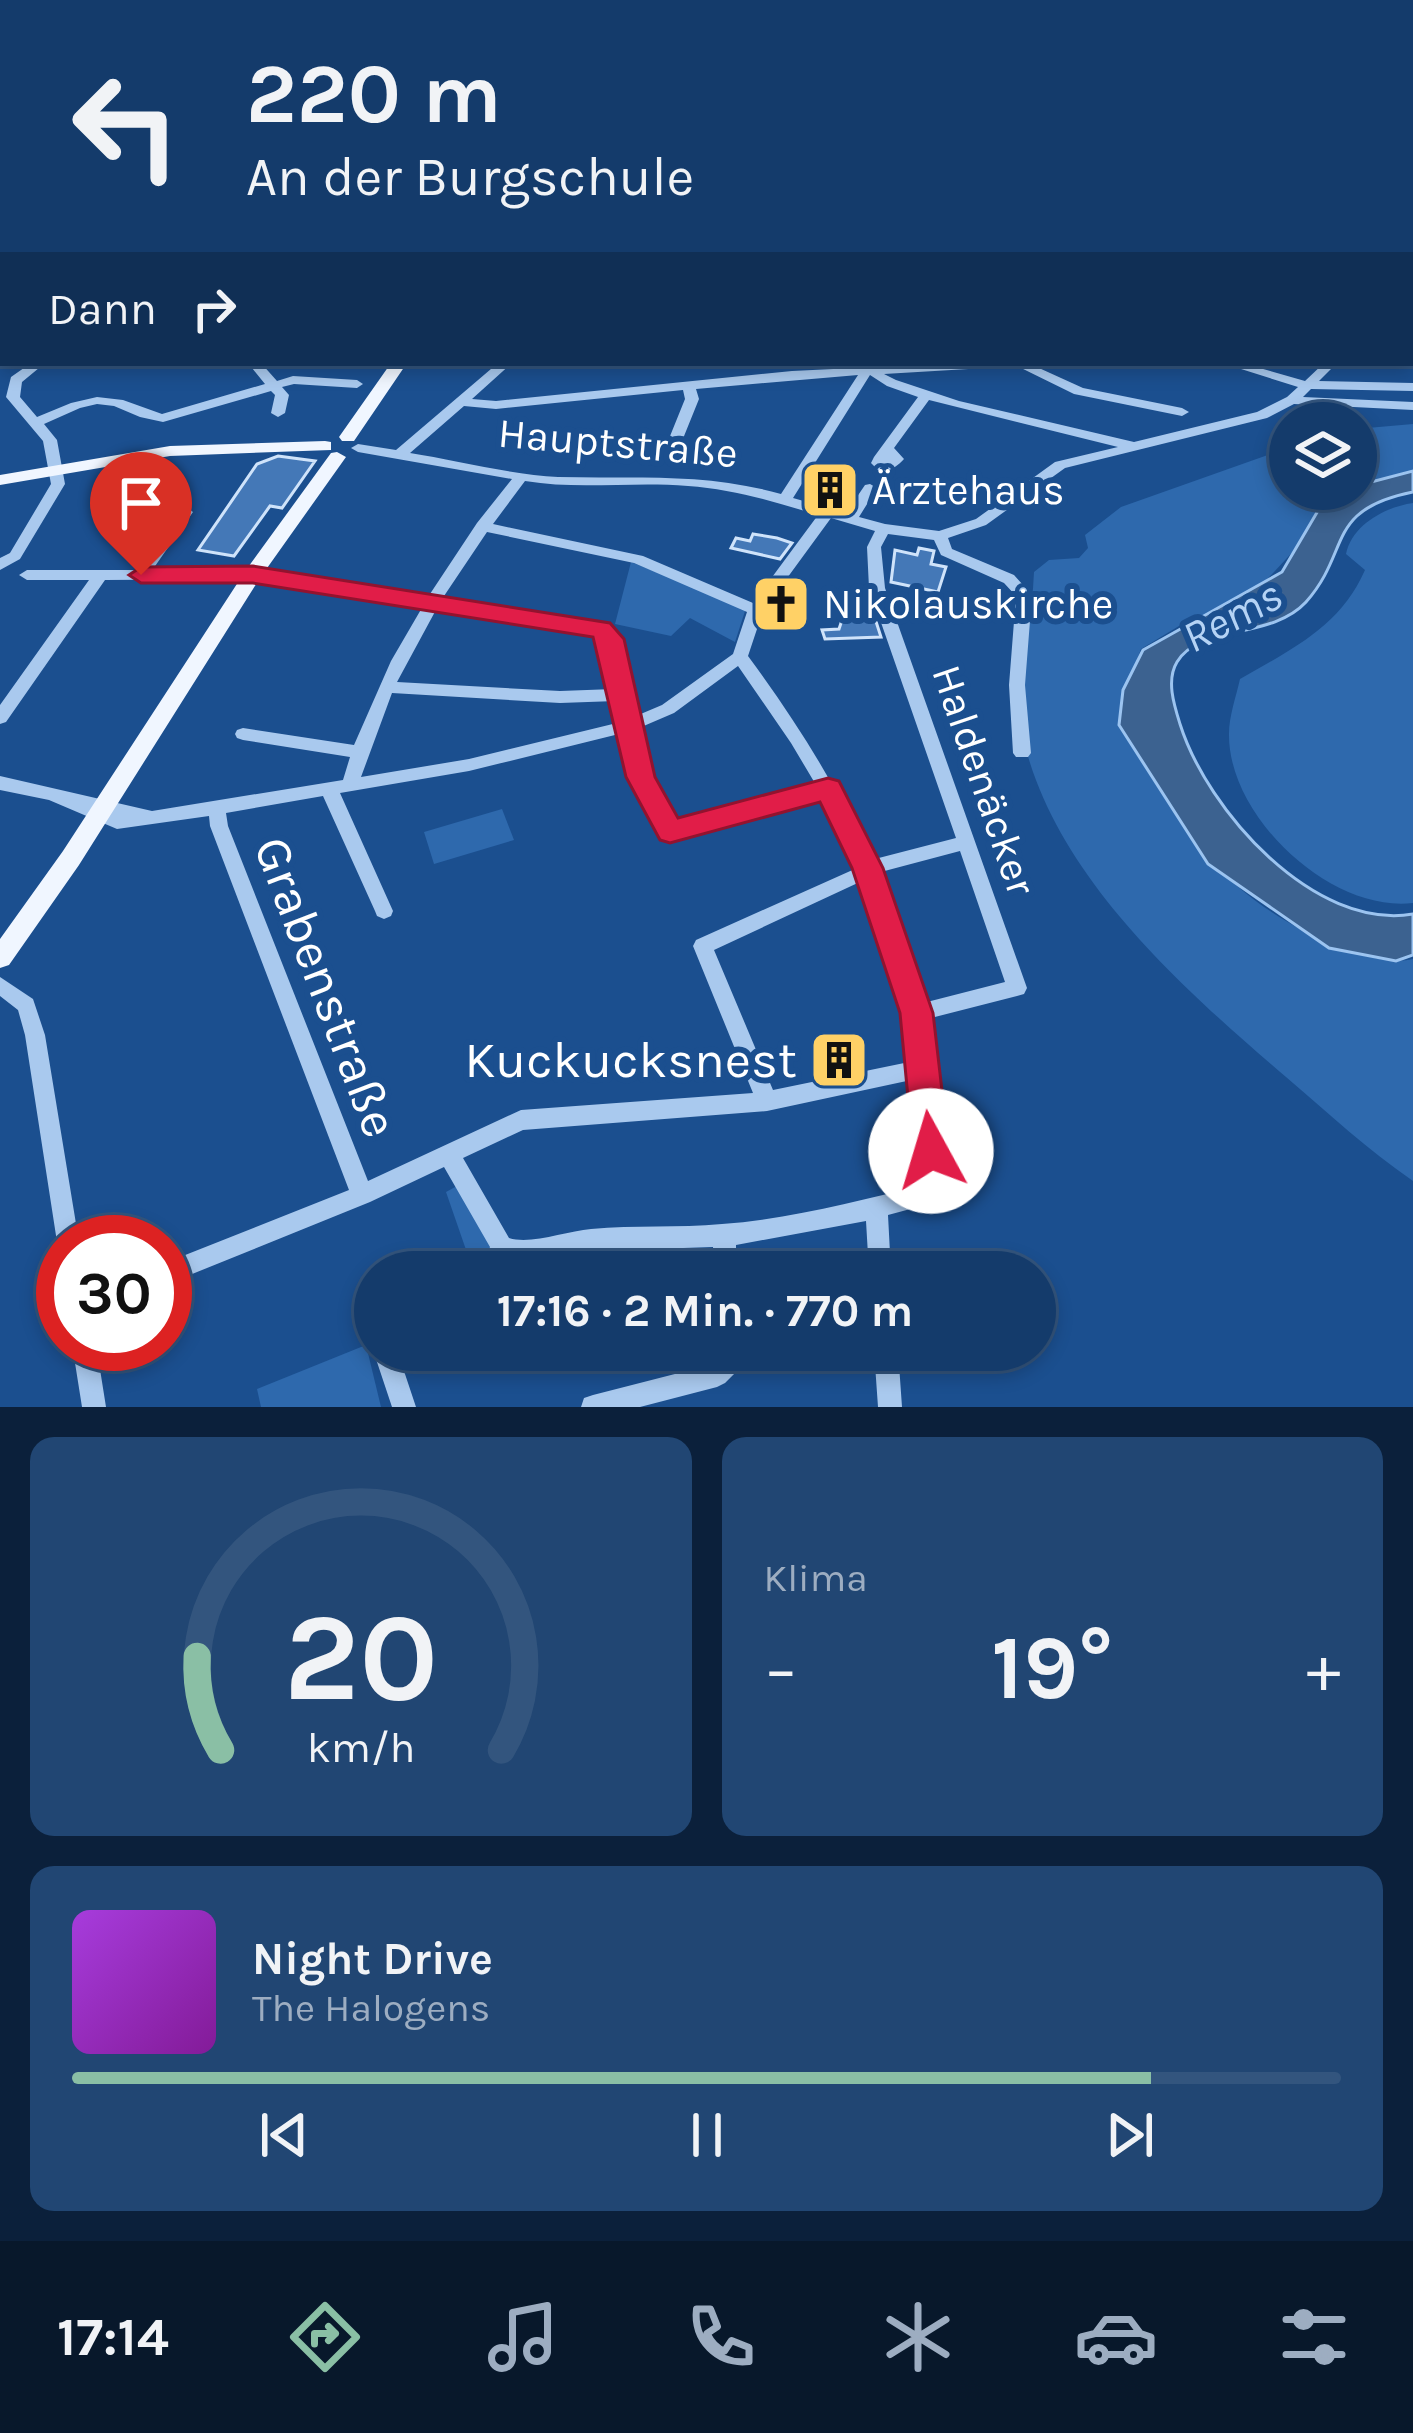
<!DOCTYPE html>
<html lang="de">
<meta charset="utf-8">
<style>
body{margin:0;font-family:Karla,sans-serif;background:#214673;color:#f1f3f6;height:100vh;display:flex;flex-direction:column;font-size:45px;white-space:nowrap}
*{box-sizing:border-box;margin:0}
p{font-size:39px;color:#9dadc1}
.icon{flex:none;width:66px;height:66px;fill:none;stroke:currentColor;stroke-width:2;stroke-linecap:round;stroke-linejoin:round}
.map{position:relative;height:1407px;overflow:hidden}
.sheet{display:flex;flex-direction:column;gap:30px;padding:30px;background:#0b203b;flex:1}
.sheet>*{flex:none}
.banner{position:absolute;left:0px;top:0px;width:1413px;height:366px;box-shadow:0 6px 18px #0003,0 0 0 3px #33557e;background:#143b6b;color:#f1f3f6;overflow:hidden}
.tools{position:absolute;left:1269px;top:402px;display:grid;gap:24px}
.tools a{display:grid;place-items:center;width:108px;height:108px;border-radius:50%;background:#143b6b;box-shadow:0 6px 18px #0003,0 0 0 3px #33557e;font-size:60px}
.speed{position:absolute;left:36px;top:1215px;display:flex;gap:24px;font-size:60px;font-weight:700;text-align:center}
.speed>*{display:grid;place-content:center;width:156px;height:156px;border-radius:50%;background:#143b6b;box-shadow:0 6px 18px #0003,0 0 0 3px #33557e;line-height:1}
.speed .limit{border:18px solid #d22;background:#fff;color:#111}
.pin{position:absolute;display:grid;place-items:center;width:102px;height:102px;color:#fff;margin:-123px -51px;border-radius:50% 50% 50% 0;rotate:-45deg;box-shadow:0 0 12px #0007}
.pin .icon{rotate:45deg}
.me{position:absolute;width:132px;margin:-66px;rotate:354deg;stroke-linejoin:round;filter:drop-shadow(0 0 9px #0008)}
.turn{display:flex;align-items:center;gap:42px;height:252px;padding:0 48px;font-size:54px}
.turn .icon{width:156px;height:156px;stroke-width:2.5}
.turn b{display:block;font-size:84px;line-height:102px}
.then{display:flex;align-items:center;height:114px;padding:0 48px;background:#0003;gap:24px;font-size:45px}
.big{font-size:90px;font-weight:700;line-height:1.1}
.sheet .widget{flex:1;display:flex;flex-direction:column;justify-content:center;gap:18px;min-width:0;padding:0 42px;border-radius:24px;background:#214673}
.sheet .dial{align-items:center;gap:0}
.dial svg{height:312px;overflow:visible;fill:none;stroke:#33557e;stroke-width:7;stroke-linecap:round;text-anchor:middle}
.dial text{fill:#f1f3f6;stroke:none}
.song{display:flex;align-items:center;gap:36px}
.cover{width:144px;height:144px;border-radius:18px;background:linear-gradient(135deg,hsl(280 70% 55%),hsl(290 70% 35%))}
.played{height:12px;border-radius:6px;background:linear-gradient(90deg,#8abfa5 85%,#33557e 85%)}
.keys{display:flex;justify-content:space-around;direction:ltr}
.heat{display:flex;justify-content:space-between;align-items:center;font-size:66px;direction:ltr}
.sheet .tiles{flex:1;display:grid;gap:30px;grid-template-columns:1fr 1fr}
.widget:last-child{grid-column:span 2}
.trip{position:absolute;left:354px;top:1251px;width:702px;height:120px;border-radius:60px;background:#143b6b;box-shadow:0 6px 18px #0003,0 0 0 3px #33557e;font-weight:700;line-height:120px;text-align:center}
.tabs{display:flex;height:192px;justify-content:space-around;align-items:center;background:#08182b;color:#9dadc1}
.tabs .icon{width:84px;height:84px}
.tabs .current{color:#8abfa5}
.tabs b{font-size:54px;color:#f1f3f6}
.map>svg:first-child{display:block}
</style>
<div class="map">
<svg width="1413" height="1407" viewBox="0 0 1413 1407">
<rect width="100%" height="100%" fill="#1b4f8f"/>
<!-- green -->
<path fill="#2e69ad" d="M0,0H497L3,3L0,256Z
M1413,424V476L1300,544L1258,589L1214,617L1179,626L1141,649L1129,682C1157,740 1184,814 1219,866C1248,908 1363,972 1413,959V1181C1368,1150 1328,1113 1286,1077C1187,992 1064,884 1027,753C1011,694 1032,631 1034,572L1049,560L1079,558L1088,548L1085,535L1121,507L1290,447V489H1356V429Z
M1413,503V903C1331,913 1228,817 1229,734C1229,716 1236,697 1240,679C1292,649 1340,627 1365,570L1346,554C1352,525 1385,507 1413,503Z
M631,562L746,608L735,642L690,618L671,636L615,624Z
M502,809L514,840L434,864L424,832Z
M457,1186L491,1244L486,1261L473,1270L446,1192Z
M366,1345L381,1407H261L257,1389Z"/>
<!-- water -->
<path fill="#3c6290" stroke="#9cc4f0" stroke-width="3" d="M1413,471V492C1324,510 1352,550 1306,602C1271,640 1200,624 1177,662C1166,680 1174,705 1180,724C1207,810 1314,931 1413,914V955L1396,961L1329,948L1208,864L1119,725L1123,690L1143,650L1282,572L1319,509L1356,486Z"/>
<!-- building -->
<path fill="#4478b7" stroke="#cfe3fa" stroke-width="3" d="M278,456L315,461L282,508L270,506L234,556L198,550L257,464Z
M753,534L777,538L792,543L780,559L731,548L736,538L750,541Z
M919,548L934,551L931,564L946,567L938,592L891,582L895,550L917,555Z
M847,605L872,609L881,637L825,639L822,630L839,629Z"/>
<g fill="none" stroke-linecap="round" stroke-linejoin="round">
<!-- minor -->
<path fill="#a9c9ee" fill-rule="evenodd" d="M1410,312L1413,313V322L1410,321Z
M31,363H45L22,382L20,397L37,417L71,403L97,397L123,400L162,414L265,384L248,363H261L277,381L293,376L357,380L363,384L357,388L294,384L282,387L289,395L285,413L278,417L271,413L275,395L271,391L163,422L140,417L114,406L97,404L80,408L44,424L57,440L65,484L20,559L0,570V558L10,553L51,484L43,441L6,397L11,377Z
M498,363H512L472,399L496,401L792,371L854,368L852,363H864L866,367L1008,363L1002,367L884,374L896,380L959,401L1134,442L1257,412L1287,397L1298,387L1222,363H1242L1305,381L1324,363H1337L1319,381L1413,383V391L1311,389L1303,397L1413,402V410L1294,404L1267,418L1065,468L986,525L948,538L952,549L1014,575L1032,595L1025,685L1031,753L1028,757H1016L1013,753L1009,685L1016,596L1004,583L941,555L934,540L888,534L881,547L885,588L1027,988L1024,994L1017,996L927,1019L937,1077L947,1193L944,1200L888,1215L891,1272H869L866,1221L736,1245V1272H714L713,1247L594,1251L530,1263L527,1272H489L485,1260L490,1247L444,1167L370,1202L165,1285V1263L349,1190L210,826L209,816L117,829L49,800L0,790V776L152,811L343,780L350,757L243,740L237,738L235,734L237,730L243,728L354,745L391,661L423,606L253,579L105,580L6,722L0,724V705L89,580H27L19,575L27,570H137L181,509L186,507L193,512L153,569H253L428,597L477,523L512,479L358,452L351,448L358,444L396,450ZM858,375L781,494C703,472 637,479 558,477C513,475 455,460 410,453L464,406L496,409L683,390L685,399L664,451L671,455L678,451L699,399L696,389ZM870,375L887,386L918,397L874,457L871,463L879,471C888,473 898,466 904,459L894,448L929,400L1118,447L1055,462L976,519L939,531L885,524L859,517L877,488L870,484L865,485L846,513L793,498ZM525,481C579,490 634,481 688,486C733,489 775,502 818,515L753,603L643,556L493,524ZM831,518L875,531L867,547L869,588L956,838L871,860C837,787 797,722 748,656L763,611ZM487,532L634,563L747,612L733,654L662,705L636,716L619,639L607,625L442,599ZM437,608L596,634L604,641L614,689L560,691L397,682ZM738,666L791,743L816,785L675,823L650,777L639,728L674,713ZM392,693L560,703L616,701L621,722L469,759L361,777ZM623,733L632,777L664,836L670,838L822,797L857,868L696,940L693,946L753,1093L521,1110L368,1181L228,826L226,813L323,796L375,911L377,916L384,919L391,916L393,911L340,793L469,771ZM960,851L1005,982L923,1003L894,914L877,873ZM862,881C885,939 906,999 914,1061L773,1090L714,950ZM916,1079L924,1185C858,1201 790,1219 722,1224C678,1228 635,1225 591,1229C566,1231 531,1245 509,1238L463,1158L523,1130L767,1111Z
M1011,363H1028L1083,388L1182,408L1189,412L1182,416L1074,394Z
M0,977L33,999L45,1035L79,1242H63V1251L57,1242L25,1035L18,1010L0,996Z
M72,1344H96L106,1407H82Z
M375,1346V1350H397L416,1407H392L373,1350Z
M716,1350H740L741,1363L737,1371L725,1383L717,1387L640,1407H581L584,1398L593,1395L710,1365L717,1358Z
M874,1350H898L902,1407H878Z"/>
<!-- major -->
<path fill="#f0f6ff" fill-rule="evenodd" d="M714,0H726L727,3H715Z
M391,363H407L354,441H342L339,437Z
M325,441L331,442V450L170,456L0,485V475L170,446Z
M337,452L346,457L260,578L79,865L9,965L0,968V939L63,851L246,570L331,453Z"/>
</g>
<!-- route -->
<path fill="#e11d48" stroke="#92132f" stroke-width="3" d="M253,566L610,623L624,639L655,777L678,818L828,778L839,781L883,868L933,1013L949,1151L944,1163L931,1168L919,1163L913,1151L900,1013L852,868L820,802L670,843L660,840L626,777L593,637L253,583H141L129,575L141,567Z"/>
<!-- icons -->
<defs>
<symbol id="building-square" viewBox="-11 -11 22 22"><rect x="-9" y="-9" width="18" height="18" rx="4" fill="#ffd166" stroke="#1b4f8f"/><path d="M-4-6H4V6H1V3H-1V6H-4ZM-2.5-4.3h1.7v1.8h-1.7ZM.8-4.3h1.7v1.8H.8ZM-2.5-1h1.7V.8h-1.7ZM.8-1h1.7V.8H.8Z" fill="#111"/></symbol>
<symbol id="church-square" viewBox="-11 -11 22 22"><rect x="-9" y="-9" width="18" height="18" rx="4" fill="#ffd166" stroke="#1b4f8f"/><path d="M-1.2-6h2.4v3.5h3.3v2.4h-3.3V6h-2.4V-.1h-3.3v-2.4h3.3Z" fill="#111"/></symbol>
</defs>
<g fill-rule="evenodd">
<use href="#building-square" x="797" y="457" width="66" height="66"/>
<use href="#church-square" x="748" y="571" width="66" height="66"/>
<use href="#building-square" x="806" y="1027" width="66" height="66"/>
</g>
<g text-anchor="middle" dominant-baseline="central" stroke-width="12" stroke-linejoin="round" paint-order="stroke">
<!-- street labels -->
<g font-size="42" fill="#fff" stroke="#1b4f8f">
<text transform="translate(618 443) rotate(5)">Hauptstraße</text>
<text transform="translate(984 780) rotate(71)">Haldenäcker</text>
</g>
<!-- poi labels -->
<g font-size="42" fill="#fff" stroke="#1b4f8f" text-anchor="start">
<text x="872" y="490">Ärztehaus</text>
<text x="823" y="604">Nikolauskirche</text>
</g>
<!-- water labels -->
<g font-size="45" font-style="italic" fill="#b5d3f5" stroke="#1b4f8f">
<text transform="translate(1232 616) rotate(-28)">Rems</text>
</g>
<!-- near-street labels -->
<g font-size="51" fill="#fff" stroke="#1b4f8f">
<text transform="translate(326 987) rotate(69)">Grabenstraße</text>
</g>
<!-- near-poi labels -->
<g font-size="51" fill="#fff" stroke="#1b4f8f" text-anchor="end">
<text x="797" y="1060">Kuckucksnest</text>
</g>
</g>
</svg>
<div class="tools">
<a><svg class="icon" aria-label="layers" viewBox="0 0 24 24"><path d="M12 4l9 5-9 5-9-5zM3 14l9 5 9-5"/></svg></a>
</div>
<div class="speed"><div class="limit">30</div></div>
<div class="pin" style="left:141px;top:575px;background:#d93025"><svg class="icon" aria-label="arrive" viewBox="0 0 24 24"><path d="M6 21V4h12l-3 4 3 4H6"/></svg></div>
<svg class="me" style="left:931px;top:1151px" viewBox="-20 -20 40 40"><circle r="19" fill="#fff"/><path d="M0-13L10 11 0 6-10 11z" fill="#e11d48"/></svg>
<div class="trip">17:16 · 2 Min. · 770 m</div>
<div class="banner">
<div class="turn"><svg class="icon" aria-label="left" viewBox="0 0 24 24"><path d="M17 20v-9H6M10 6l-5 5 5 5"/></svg><div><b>220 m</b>An der Burgschule</div></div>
<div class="then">Dann<svg class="icon" aria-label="right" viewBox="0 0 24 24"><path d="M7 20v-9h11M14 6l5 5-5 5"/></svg></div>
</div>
</div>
<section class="sheet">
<div class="tiles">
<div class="widget dial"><svg viewBox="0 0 100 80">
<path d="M14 69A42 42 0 1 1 86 69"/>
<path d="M14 69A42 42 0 0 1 8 45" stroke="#8abfa5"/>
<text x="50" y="56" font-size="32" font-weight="700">20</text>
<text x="50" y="72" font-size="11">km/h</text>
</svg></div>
<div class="widget"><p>Klima</p>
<div class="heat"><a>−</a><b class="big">19°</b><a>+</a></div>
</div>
<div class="widget">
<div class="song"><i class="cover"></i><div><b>Night Drive</b><p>The Halogens</p></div></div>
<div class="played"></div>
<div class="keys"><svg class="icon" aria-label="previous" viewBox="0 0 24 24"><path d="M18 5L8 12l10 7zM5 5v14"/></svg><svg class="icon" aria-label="pause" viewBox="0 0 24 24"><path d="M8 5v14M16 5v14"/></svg><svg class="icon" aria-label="next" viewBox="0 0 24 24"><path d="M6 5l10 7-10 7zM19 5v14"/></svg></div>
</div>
</div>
</section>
<nav class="tabs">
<b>17:14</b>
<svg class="icon current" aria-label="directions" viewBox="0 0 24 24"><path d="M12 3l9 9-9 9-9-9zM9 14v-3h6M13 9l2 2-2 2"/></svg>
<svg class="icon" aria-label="music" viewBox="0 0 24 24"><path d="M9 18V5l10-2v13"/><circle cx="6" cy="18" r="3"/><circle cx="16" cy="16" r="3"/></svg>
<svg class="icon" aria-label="phone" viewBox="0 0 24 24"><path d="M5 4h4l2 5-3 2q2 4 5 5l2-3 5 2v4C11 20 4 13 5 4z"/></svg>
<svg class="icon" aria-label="climate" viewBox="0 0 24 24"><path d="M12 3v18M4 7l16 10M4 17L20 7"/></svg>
<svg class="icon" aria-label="car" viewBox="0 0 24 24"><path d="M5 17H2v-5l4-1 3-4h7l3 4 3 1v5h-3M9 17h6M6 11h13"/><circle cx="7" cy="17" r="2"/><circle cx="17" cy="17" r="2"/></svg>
<svg class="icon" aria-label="filters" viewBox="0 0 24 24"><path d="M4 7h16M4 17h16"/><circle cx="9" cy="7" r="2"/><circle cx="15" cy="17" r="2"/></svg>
</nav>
